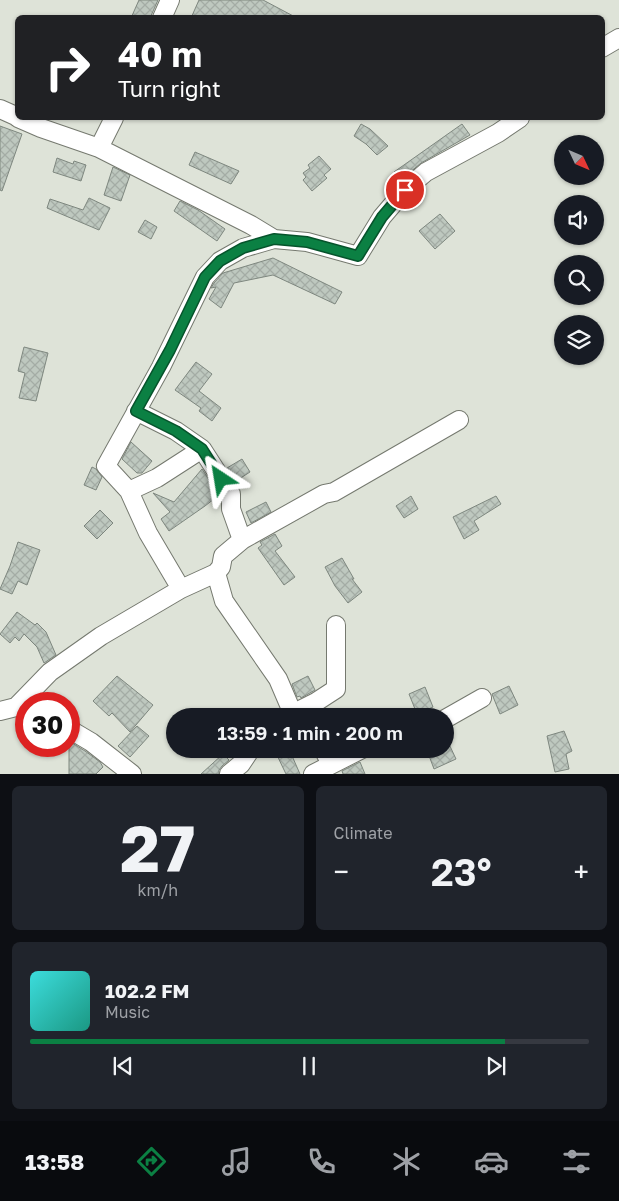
<!DOCTYPE html>
<meta charset="utf-8">
<style>
body{margin:0;font-family:"Golos Text",sans-serif;background:#20242c;color:#f1f3f6;height:100vh;display:flex;flex-direction:column;font-size:19px;white-space:nowrap}
*{box-sizing:border-box;margin:0}
p{font-size:16px;color:#9ea1a6}
.icon{flex:none;width:28px;height:28px;fill:none;stroke:currentColor;stroke-width:2;stroke-linecap:round;stroke-linejoin:round}
.map{position:relative;height:774px;overflow:hidden}
.side{display:flex;flex-direction:column;gap:12px;padding:12px;background:#0d0f14;flex:1}
.side>*{flex:none}
.guide{position:absolute;left:15px;top:15px;width:590px;height:105px;border-radius:8px;box-shadow:0 1px 4px #0004;background:#202124;color:#fff;overflow:hidden}
.needle{width:32px;rotate:134deg}
.fabs{position:absolute;left:554px;top:135px;display:grid;gap:10px}
.fabs a{display:grid;place-items:center;width:50px;height:50px;border-radius:50%;background:#171b24;box-shadow:0 1px 4px #0004;font-size:25px}
.speed{position:absolute;left:15px;top:692px;display:flex;gap:10px;font-size:25px;font-weight:700;text-align:center}
.speed>*{display:grid;place-content:center;width:65px;height:65px;border-radius:50%;background:#171b24;box-shadow:0 1px 4px #0004;line-height:1}
.speed .limit{border:8px solid #d22;background:#fff;color:#111}
.pin{position:absolute;display:grid;place-items:center;width:42px;height:42px;color:#fff;margin:-21px;border:2px solid #fff;border-radius:50%;box-shadow:0 1px 5px #0007}
.me{position:absolute;width:55px;margin:-28px;rotate:327deg;stroke-linejoin:round;filter:drop-shadow(0 0 4px #0008)}
.turn{display:flex;align-items:center;gap:18px;height:105px;padding:0 20px;font-size:22px}
.turn .icon{width:65px;height:65px;stroke-width:2.5}
.turn b{display:block;font-size:35px;line-height:42px}
.big{font-size:38px;font-weight:600;line-height:1.1}
.side .card{flex:1;display:flex;flex-direction:column;justify-content:center;gap:8px;min-width:0;padding:0 18px;border-radius:8px;background:#20242c}
.side .dial{align-items:center;gap:0}
.dial b{font-size:65px;line-height:1}
.song{display:flex;align-items:center;gap:15px}
.cover{width:60px;height:60px;border-radius:8px;background:linear-gradient(135deg,hsl(180 70% 55%),hsl(170 70% 35%))}
.played{height:5px;border-radius:2px;background:linear-gradient(90deg,#0b8043 85%,#363941 85%)}
.keys{display:flex;justify-content:space-around;direction:ltr}
.heat{display:flex;justify-content:space-between;align-items:center;font-size:28px;direction:ltr}
.side .tiles{flex:1;display:grid;gap:12px;grid-template-columns:1fr 1fr}
.card:last-child{grid-column:span 2}
.trip{position:absolute;left:166px;top:708px;width:288px;height:50px;border-radius:25px;background:#171b24;box-shadow:0 1px 4px #0004;font-weight:600;line-height:50px;text-align:center}
.tabs{display:flex;height:80px;justify-content:space-around;align-items:center;background:#090b0e;color:#9ea1a6}
.tabs .icon{width:35px;height:35px}
.tabs .active{color:#0b8043}
.tabs b{font-size:22px;color:#f1f3f6}
.map>svg:first-child{display:block}
</style>
<div class="map">
<svg width="619" height="774" viewBox="0 0 619 774">
<defs>
<pattern id="building-cross-hatch" width="8" height="8" patternUnits="userSpaceOnUse" patternTransform="scale(1.25)"><rect width="8" height="8" fill="#bec8bf"/><path d="M0 0l8 8M0 8l8-8" fill="none" stroke="#a4aca5"/></pattern>
</defs>
<rect width="100%" height="100%" fill="#dee3d8"/>
<!-- building -->
<path fill="url(#building-cross-hatch)" stroke="#7e877f" d="M139,0H158L150,18H131Z
M199,0H263L297,18H191Z
M361,124L370,129L388,146L377,155L366,144L354,136Z
M462,124L470,135L421,163L402,179L394,172Z
M0,126L22,134L2,191L0,190Z
M195,152L239,171L231,184L189,165Z
M319,156L331,169L324,175L327,178L312,191L303,180L306,177L303,173L310,168L308,165Z
M57,158L73,164L74,161L86,165L81,181L53,172Z
M113,167L130,175L121,201L104,195Z
M89,198L110,208L99,230L47,208L50,199L83,210Z
M180,201L198,210L225,229L217,241L174,211Z
M440,214L455,231L435,249L419,231Z
M145,220L157,227L151,239L138,232Z
M273,258L342,292L335,304L273,275L234,283L221,308L209,299L216,287L211,288L214,283L223,273Z
M24,347L48,353L36,401L19,398L25,373L18,371Z
M196,362L212,374L199,391L221,408L212,421L199,411L201,408L175,390Z
M131,442L152,461L142,473H137L122,459Z
M242,459L250,472L236,481L227,468Z
M92,467L96,469L102,477L96,490L84,485Z
M202,469L219,495L205,506L169,531L161,519L170,512L153,493L174,502Z
M411,496L418,509L404,518L396,506Z
M496,496L501,504L474,521L479,530L464,539L453,517Z
M266,502L271,512L251,523L246,512Z
M100,510L113,523L97,539L84,526Z
M275,534L282,546L275,551L295,577L284,585L258,548L262,545L260,542Z
M18,542L40,550L27,585L18,581L12,594L0,589L10,566Z
M342,558L354,579H352L362,592L348,603L335,586L325,567Z
M17,612L35,625L37,623L46,632L56,655L44,663L37,647L24,634L19,641L15,637L10,643L0,634Z
M117,676L153,705L130,732L112,713L109,716L93,701Z
M308,676L315,690L301,698L300,696L297,697L292,684Z
M509,686L518,705L500,714L492,694Z
M425,687L433,707L417,714L409,694Z
M137,726L149,736L130,757L118,746Z
M564,731L572,751L566,754L569,769L555,772L547,736Z
M69,741L85,751L100,762L103,767L96,774H69Z
M449,744L456,759L434,769L428,753L438,749H445V746Z
M274,749H289L300,774H286Z
M223,754L229,760L222,766L219,770V774H201Z
M360,762L365,774H343L342,771Z"/>
<g fill="none" stroke-linecap="round" stroke-linejoin="round">
<defs>
<path id="minor" d="M162,18L170,0
M602,48L619,38
M0,109L18,117
M18,118L41,128L99,148L251,225L274,239L307,242L358,256L382,217L405,190L426,172L498,133L520,118
M99,148L114,118
M274,239L243,248L220,261L205,277L161,367L106,466L129,491L157,478L202,449L231,494V509L242,540L324,494L334,492L459,420
M136,411L176,431L202,449
M129,491L148,533L181,589
M216,573L224,601L278,679L293,714
M0,711L16,707L50,672L101,636L181,589L216,573L221,567L223,556L242,540
M290,716L302,709L316,702L336,689V625
M445,719L482,698
M69,729L91,742L132,774
M323,749L331,764
M229,774L241,764L251,749
M313,774L362,749"/>
</defs>
<!-- minor casing -->
<use href="#minor" stroke="#75796f" stroke-width="20"/>
<!-- minor -->
<use href="#minor" stroke="#fff" stroke-width="18"/>
</g>
<g fill="none" stroke-linecap="round" stroke-linejoin="round">
<defs>
<path id="route" d="M221,479L202,449L176,431L136,411L170,350L205,277L220,261L243,248L274,239L307,242L358,256L382,217L405,190"/>
</defs>
<!-- route casing -->
<use href="#route" stroke="#07532c" stroke-width="12"/>
<!-- route -->
<use href="#route" stroke="#0b8043" stroke-width="9"/>
</g>
</svg>
<div class="fabs">
<a><svg class="needle" viewBox="-14 -14 28 28"><path d="M0-13l5 13h-10z" fill="#e53935"/><path d="M0 13l5-13h-10z" fill="#9ea1a6"/></svg></a>
<a><svg class="icon" aria-label="sound" viewBox="0 0 24 24"><path d="M4 9h4l5-4v14l-5-4H4zM17 9q2 3 0 6"/></svg></a>
<a><svg class="icon" aria-label="search" viewBox="0 0 24 24"><circle cx="10" cy="10" r="6"/><path d="M15 15l6 6"/></svg></a>
<a><svg class="icon" aria-label="layers" viewBox="0 0 24 24"><path d="M12 4l9 5-9 5-9-5zM3 14l9 5 9-5"/></svg></a>
</div>
<div class="speed"><div class="limit">30</div></div>
<div class="pin" style="left:405px;top:190px;background:#d93025"><svg class="icon" aria-label="arrive" viewBox="0 0 24 24"><path d="M6 21V4h12l-3 4 3 4H6"/></svg></div>
<svg class="me" style="left:221px;top:479px" viewBox="-20 -20 40 40"><path d="M0-17L14 15 0 8-14 15z" fill="#0b8043" stroke="#fff" stroke-width="4"/></svg>
<div class="trip">13:59 · 1 min · 200 m</div>
<div class="guide">
<div class="turn"><svg class="icon" aria-label="right" viewBox="0 0 24 24"><path d="M7 20v-9h11M14 6l5 5-5 5"/></svg><div><b>40 m</b>Turn right</div></div>
</div>
</div>
<section class="side">
<div class="tiles">
<div class="card dial"><b>27</b><p>km/h</p></div>
<div class="card"><p>Climate</p>
<div class="heat"><a>−</a><b class="big">23°</b><a>+</a></div>
</div>
<div class="card">
<div class="song"><i class="cover"></i><div><b>102.2 FM</b><p>Music</p></div></div>
<div class="played"></div>
<div class="keys"><svg class="icon" aria-label="previous" viewBox="0 0 24 24"><path d="M18 5L8 12l10 7zM5 5v14"/></svg><svg class="icon" aria-label="pause" viewBox="0 0 24 24"><path d="M8 5v14M16 5v14"/></svg><svg class="icon" aria-label="next" viewBox="0 0 24 24"><path d="M6 5l10 7-10 7zM19 5v14"/></svg></div>
</div>
</div>
</section>
<nav class="tabs">
<b>13:58</b>
<svg class="icon active" aria-label="directions" viewBox="0 0 24 24"><path d="M12 3l9 9-9 9-9-9zM9 14v-3h6M13 9l2 2-2 2"/></svg>
<svg class="icon" aria-label="music" viewBox="0 0 24 24"><path d="M9 18V5l10-2v13"/><circle cx="6" cy="18" r="3"/><circle cx="16" cy="16" r="3"/></svg>
<svg class="icon" aria-label="phone" viewBox="0 0 24 24"><path d="M5 4h4l2 5-3 2q2 4 5 5l2-3 5 2v4C11 20 4 13 5 4z"/></svg>
<svg class="icon" aria-label="climate" viewBox="0 0 24 24"><path d="M12 3v18M4 7l16 10M4 17L20 7"/></svg>
<svg class="icon" aria-label="car" viewBox="0 0 24 24"><path d="M5 17H2v-5l4-1 3-4h7l3 4 3 1v5h-3M9 17h6M6 11h13"/><circle cx="7" cy="17" r="2"/><circle cx="17" cy="17" r="2"/></svg>
<svg class="icon" aria-label="filters" viewBox="0 0 24 24"><path d="M4 7h16M4 17h16"/><circle cx="9" cy="7" r="2"/><circle cx="15" cy="17" r="2"/></svg>
</nav>
